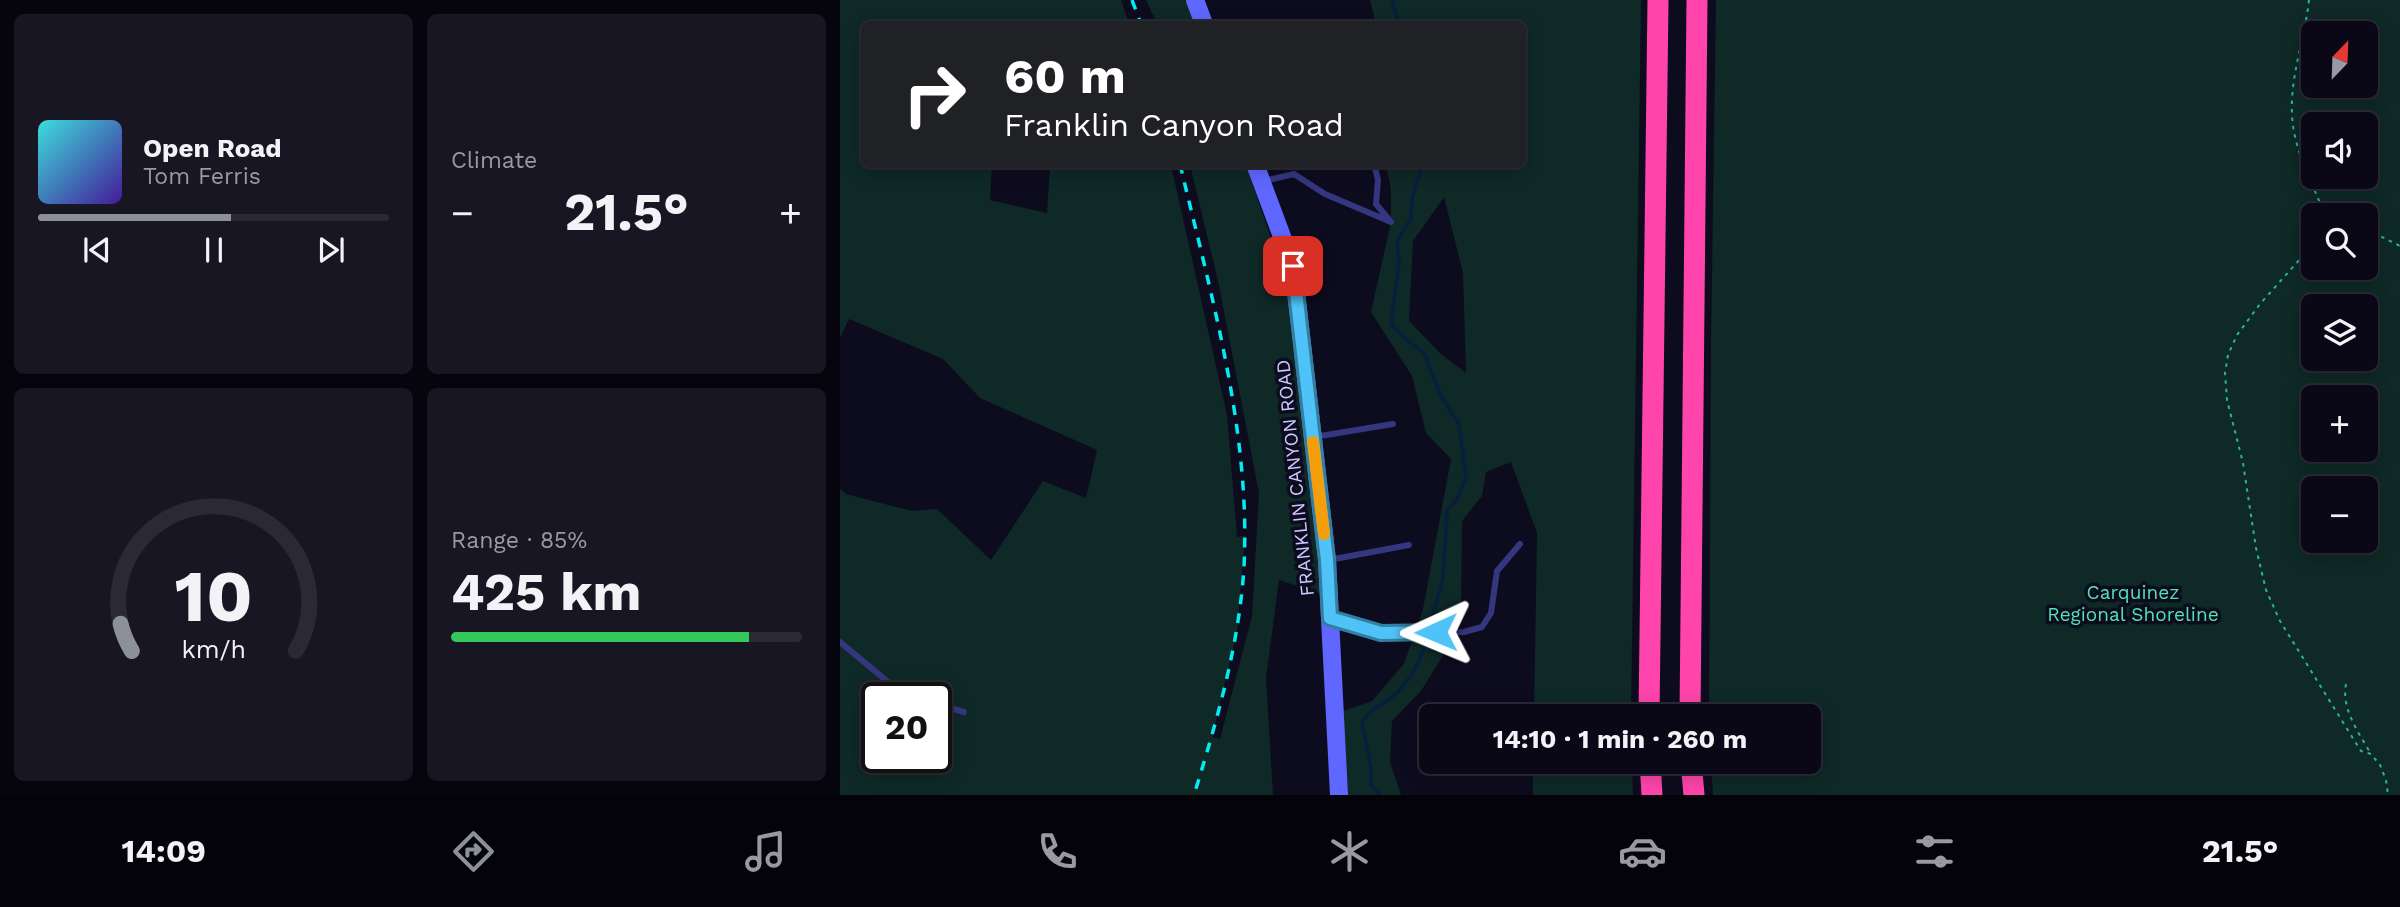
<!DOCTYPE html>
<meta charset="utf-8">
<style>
body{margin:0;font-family:"Work Sans",sans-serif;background:#181623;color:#f1f3f6;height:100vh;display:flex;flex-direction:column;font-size:26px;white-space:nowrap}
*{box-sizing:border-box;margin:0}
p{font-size:23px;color:#999aa1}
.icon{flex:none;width:38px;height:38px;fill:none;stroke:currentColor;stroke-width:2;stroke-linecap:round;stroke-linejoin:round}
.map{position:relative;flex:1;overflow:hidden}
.side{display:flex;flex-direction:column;gap:14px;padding:14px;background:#06040c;width:840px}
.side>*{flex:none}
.banner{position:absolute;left:21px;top:21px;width:665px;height:147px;border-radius:10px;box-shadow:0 4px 18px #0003,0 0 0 2px #2a2935;background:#202124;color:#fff;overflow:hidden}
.needle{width:46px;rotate:23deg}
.tools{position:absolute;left:1461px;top:21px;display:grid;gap:14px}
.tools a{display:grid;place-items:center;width:77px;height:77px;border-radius:10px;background:#0a0816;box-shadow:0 4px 18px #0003,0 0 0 2px #2a2935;font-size:35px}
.speed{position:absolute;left:21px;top:682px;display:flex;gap:14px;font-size:35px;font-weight:700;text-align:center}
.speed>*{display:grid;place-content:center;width:91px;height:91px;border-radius:50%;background:#0a0816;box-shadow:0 4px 18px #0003,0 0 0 2px #2a2935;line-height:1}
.speed .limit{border:4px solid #111;border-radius:10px;background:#fff;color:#111}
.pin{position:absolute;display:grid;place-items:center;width:60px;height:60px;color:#fff;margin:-30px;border-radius:14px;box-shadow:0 4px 10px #0006}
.me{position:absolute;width:77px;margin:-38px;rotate:269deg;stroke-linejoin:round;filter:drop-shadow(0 0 5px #0008)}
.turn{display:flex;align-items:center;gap:24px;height:147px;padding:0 28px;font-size:32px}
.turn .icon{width:91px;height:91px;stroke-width:2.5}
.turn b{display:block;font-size:49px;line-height:60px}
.big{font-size:52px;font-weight:700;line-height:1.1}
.side .card{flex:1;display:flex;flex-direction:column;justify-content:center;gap:10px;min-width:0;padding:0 24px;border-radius:10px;background:#181623}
.side .dial{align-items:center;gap:0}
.dial svg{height:182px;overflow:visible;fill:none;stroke:#2a2935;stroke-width:7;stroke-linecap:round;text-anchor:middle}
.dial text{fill:#f1f3f6;stroke:none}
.song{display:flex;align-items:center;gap:21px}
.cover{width:84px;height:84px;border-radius:10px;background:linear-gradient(135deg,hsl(180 70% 55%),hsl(260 70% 35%))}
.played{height:7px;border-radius:4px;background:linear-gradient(90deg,#8c9099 55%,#2a2935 55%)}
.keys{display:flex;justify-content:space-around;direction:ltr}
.heat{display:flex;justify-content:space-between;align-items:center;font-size:38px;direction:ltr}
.charge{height:10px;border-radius:5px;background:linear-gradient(90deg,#34c759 85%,#2a2935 0)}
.side .tiles{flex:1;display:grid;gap:14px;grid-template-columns:repeat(2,1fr)}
.trip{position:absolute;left:579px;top:704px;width:402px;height:70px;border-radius:10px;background:#0a0816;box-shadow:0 4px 18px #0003,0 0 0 2px #2a2935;font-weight:700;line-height:70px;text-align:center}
.tabs{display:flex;height:112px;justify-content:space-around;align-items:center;background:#040309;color:#999aa1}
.tabs .icon{width:49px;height:49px}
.tabs .selected{color:#8c9099}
.tabs b{font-size:32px;color:#f1f3f6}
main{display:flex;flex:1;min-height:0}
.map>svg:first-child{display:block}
</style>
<main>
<section class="side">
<div class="tiles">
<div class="card">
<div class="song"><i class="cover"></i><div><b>Open Road</b><p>Tom Ferris</p></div></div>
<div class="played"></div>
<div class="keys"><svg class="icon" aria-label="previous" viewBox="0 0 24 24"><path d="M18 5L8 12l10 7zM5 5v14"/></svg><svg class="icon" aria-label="pause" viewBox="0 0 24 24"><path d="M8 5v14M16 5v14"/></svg><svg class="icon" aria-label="next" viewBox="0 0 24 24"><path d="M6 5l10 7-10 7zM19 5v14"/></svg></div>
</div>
<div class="card"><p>Climate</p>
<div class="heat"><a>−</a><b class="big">21.5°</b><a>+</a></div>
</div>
<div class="card dial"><svg viewBox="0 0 100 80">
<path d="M14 69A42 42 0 1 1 86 69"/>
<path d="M14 69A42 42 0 0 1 9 57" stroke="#8c9099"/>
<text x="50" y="56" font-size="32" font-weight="700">10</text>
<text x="50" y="72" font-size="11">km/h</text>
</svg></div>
<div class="card"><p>Range · 85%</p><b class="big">425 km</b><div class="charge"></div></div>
</div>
</section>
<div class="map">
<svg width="1560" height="795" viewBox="0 0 1560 795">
<rect width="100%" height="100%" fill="#0d0b1e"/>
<!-- green -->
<path fill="#0e2926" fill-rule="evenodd" d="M0,0H281L289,24H24V164L152,165L150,200L207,213L210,165H331L387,415L397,537L405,536L397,632L372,737L380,739L412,616L419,493L378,281L350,165H406L446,283L482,594L439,580L426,678L433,795H0V489L6,494L72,511L97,509L151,560L203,481L246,498L257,450L140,398L103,359L9,319L0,338ZM37,698H96V758H37Z
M306,0H350L358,24H317Z
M530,0H801L791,716H694L697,533L671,462L646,472L642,496L622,521L621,613L602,657L581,691L552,721L550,762L561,795H499L495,714L532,701L564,664L583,609L611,459L586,433L572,376L531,312L551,222V190L546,165L682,164V24H536ZM604,197L623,273L626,373L601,354L569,321L573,241Z
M876,0H1560V795H873L871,761H970V716H869L871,344ZM1474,33H1526V86H1474ZM1526,124V177H1474V124ZM1526,215V268H1474V215ZM1474,306H1526V359H1474ZM1474,397H1526V450H1474ZM1474,488H1526V541H1474Z
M693,761H792L793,795H693Z"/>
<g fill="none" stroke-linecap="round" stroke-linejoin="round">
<!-- stream -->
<path stroke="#071e3c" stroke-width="3.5" d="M552,0L559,24
M582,164L572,200L571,219L557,241L559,264L551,324L567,340L584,353L601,396L619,424L626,478L617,499L607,511L603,579L590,625
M540,795L531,785V768L522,723C532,708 533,710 546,701C567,687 579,666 586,642"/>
<!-- path -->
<path stroke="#28b3a1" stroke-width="2" stroke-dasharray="3.5 5" stroke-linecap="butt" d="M1469,0C1465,38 1450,76 1452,114C1453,147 1470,178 1482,208L1483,215
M1526,229L1560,246
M1474,240L1469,249L1420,304L1397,335L1388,355L1385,373L1387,400L1403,463L1416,548L1426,590L1440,621L1509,732L1521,751L1531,754L1540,765L1546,780L1548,795
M1506,684C1501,709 1519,733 1531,754"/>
<!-- lane -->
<path stroke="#34377f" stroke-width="6" d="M454,174L485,194L551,222L536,204L538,180L534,164
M424,181L454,174
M474,437L553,424
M489,560L569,545
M492,619L541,633L624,632L642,627L651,613L657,571L680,544
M0,642L65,696L74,698
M96,704L124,712"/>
<!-- secondary -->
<path stroke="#6067ff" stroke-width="18" d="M355,0L364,24
M415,164L453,266L487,560L499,795"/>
<!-- highway -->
<path stroke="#ff44ab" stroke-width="21" d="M809,716L818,0
M850,716L857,0
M810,761L812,795
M851,761L854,795"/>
<!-- rail -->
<path stroke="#00edf4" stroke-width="3.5" stroke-dasharray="10 9" stroke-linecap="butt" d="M292,0L301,24
M340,164C371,295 411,432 404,567C399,646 377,720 354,795"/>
</g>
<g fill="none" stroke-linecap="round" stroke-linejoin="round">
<defs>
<path id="route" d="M453,266L487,560L490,618L541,633L596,632"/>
</defs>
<!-- route casing -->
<use href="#route" stroke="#337fa1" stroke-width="18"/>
<!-- route -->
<use href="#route" stroke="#4fc3f7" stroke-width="12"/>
<!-- slow -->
<path stroke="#f59e0b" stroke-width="12" d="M473,442L484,534"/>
</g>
<g text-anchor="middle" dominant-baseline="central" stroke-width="7" stroke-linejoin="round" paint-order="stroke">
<!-- street labels -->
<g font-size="19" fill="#cbc9ff" stroke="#0d0b1e">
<text transform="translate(455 478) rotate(-96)">FRANKLIN CANYON ROAD</text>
</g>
<!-- park labels -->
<g font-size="19" fill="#51e3b3" stroke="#0d0b1e">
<text x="1293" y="592">Carquinez<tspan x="1293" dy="22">Regional Shoreline</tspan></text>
</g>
</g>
</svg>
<div class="tools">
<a><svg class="needle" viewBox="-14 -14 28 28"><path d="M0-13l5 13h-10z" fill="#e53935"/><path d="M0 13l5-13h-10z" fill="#999aa1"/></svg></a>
<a><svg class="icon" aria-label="sound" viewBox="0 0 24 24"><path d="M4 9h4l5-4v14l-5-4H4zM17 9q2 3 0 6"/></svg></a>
<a><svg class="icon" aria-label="search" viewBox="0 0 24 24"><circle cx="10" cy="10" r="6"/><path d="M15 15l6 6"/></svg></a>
<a><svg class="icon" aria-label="layers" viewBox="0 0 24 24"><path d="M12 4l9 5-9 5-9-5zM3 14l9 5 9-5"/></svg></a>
<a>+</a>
<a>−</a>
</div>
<div class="speed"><div class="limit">20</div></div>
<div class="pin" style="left:453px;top:266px;background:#d93025"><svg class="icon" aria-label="arrive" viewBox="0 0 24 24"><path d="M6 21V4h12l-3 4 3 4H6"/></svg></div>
<svg class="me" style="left:596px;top:632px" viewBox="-20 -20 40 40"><path d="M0-17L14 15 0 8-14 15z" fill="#4fc3f7" stroke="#fff" stroke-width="4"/></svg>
<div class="trip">14:10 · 1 min · 260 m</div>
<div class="banner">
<div class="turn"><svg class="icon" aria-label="right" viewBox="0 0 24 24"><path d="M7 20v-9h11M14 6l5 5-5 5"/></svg><div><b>60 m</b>Franklin Canyon Road</div></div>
</div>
</div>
</main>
<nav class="tabs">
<b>14:09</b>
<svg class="icon selected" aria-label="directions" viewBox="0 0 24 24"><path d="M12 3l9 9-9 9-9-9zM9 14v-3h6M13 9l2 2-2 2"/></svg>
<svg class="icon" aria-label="music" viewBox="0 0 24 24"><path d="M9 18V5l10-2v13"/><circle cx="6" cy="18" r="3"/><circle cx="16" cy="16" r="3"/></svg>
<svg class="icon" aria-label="phone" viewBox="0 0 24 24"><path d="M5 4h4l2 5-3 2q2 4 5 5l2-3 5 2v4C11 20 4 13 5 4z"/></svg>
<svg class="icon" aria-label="climate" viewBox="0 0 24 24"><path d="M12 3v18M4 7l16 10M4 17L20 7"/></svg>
<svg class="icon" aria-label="car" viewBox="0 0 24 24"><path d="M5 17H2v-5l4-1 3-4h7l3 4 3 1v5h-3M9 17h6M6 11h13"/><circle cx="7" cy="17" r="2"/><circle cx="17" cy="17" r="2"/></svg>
<svg class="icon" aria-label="filters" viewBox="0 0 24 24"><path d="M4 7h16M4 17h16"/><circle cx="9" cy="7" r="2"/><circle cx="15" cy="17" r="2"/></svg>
<b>21.5°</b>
</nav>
